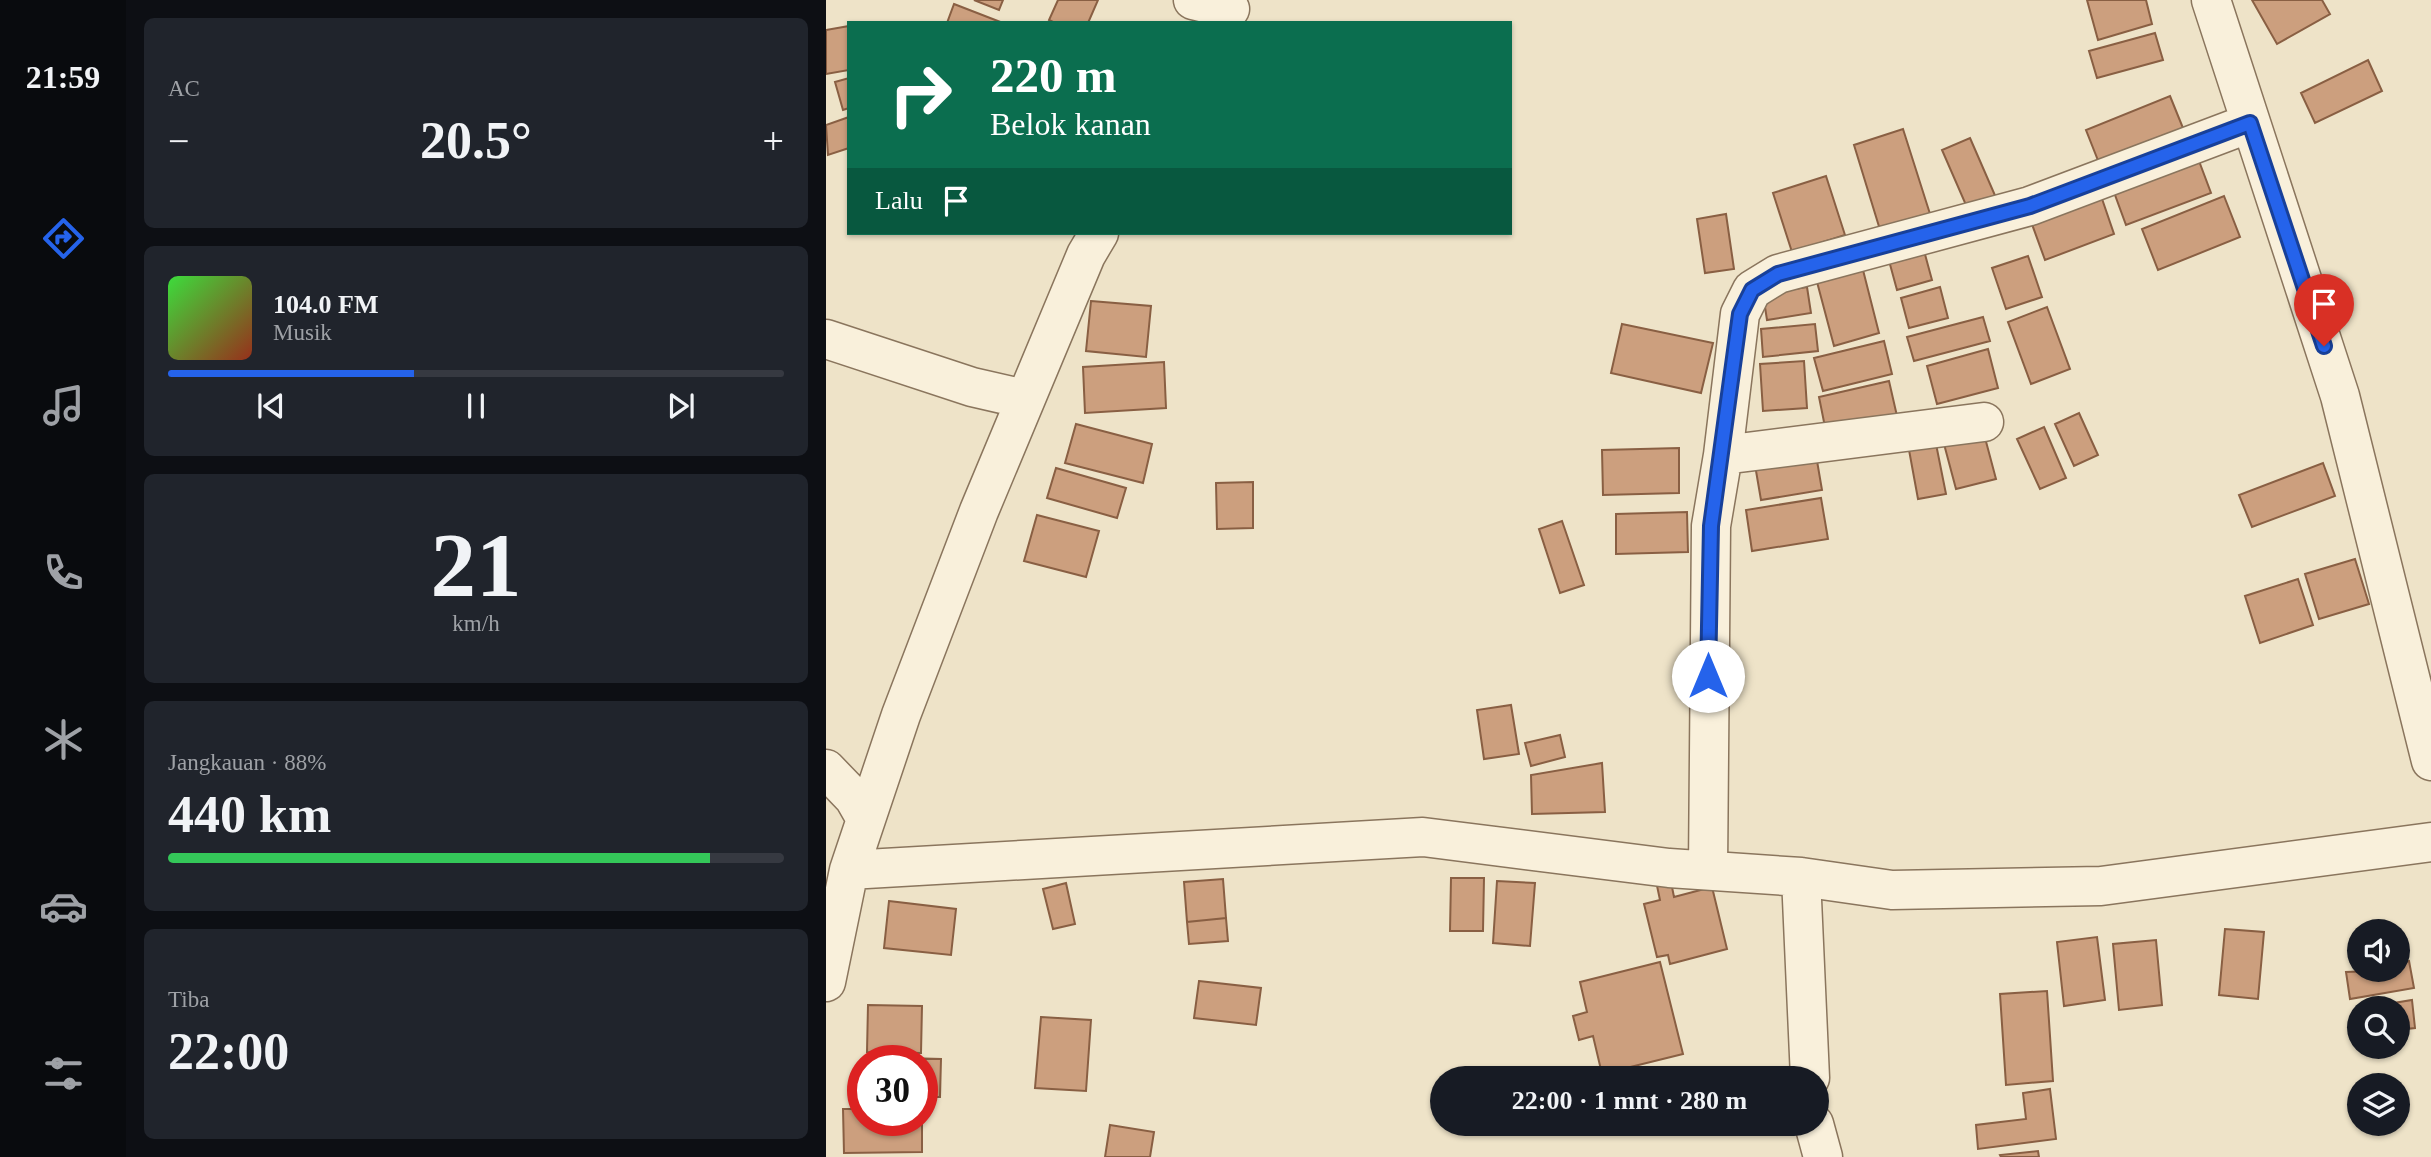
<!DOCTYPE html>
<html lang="id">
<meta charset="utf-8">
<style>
body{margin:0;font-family:Georgia,serif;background:#20242c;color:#f1f3f6;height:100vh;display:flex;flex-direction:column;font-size:26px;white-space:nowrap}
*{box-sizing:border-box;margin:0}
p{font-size:23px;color:#9ea1a6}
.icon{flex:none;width:38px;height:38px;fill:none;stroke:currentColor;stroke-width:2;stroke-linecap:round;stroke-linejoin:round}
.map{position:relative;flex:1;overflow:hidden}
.side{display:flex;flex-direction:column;gap:18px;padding:18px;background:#0d0f14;width:700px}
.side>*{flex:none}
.hud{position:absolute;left:21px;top:21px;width:665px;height:214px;border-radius:0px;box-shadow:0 2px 5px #0004;background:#0b6e4f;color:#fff;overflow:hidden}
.controls{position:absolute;left:1521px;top:919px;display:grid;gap:14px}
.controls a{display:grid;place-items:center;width:63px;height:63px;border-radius:50%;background:#171b24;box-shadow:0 2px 5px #0004;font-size:35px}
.speed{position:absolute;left:21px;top:1045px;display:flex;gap:14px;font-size:35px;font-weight:700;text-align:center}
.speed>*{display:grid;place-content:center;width:91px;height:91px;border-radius:50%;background:#171b24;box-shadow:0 2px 5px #0004;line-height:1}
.speed .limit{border:10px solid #d22;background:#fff;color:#111}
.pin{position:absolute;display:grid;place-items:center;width:60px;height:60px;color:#fff;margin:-72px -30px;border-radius:50% 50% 50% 0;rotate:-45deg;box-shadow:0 0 7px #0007}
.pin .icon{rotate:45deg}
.me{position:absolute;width:77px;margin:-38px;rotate:0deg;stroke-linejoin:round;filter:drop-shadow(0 0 5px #0008)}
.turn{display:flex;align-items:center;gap:24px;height:147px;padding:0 28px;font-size:32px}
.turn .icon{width:91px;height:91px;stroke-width:2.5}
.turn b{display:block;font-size:49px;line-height:60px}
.then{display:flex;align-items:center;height:66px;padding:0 28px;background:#0003;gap:14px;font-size:26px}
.big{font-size:52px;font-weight:700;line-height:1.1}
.side .tile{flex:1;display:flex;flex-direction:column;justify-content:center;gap:10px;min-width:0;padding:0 24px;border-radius:10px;background:#20242c}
.side .dial{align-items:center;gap:0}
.dial b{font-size:91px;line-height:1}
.song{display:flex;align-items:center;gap:21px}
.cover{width:84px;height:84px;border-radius:10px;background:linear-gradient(135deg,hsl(120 70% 55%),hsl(10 70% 35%))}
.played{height:7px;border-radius:4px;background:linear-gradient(90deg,#2563eb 40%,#363941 40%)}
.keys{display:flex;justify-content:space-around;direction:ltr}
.heat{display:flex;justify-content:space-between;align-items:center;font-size:38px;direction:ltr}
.charge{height:10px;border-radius:5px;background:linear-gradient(90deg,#34c759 88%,#363941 0)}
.trip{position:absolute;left:604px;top:1066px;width:399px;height:70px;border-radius:35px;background:#171b24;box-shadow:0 2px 5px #0004;font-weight:700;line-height:70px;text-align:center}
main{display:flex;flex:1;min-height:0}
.tab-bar{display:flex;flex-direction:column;width:126px;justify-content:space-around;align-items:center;background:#090b0e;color:#9ea1a6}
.tab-bar .icon{width:49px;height:49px}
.tab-bar .on{color:#2563eb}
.tab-bar b{font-size:32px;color:#f1f3f6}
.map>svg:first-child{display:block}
</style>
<main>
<nav class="tab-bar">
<b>21:59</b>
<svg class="icon on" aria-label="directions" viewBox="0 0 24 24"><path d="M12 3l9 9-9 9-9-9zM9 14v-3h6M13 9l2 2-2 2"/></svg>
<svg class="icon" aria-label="music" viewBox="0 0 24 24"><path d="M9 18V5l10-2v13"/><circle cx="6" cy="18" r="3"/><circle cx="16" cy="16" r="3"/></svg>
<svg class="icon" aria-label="phone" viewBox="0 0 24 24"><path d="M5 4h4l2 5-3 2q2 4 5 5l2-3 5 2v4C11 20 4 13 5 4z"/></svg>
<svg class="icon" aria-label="climate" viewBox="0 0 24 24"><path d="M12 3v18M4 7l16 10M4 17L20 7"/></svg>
<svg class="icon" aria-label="car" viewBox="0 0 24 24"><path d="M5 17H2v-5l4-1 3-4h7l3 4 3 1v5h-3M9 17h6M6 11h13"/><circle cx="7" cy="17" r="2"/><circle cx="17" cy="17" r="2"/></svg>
<svg class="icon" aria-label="filters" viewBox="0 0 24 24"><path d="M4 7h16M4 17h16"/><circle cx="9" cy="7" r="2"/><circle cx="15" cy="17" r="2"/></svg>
</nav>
<section class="side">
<div class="tile"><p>AC</p>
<div class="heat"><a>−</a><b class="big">20.5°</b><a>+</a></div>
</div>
<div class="tile">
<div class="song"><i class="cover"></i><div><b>104.0 FM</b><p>Musik</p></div></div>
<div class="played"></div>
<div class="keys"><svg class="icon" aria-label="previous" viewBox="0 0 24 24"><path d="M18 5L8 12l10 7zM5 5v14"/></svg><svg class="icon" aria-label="pause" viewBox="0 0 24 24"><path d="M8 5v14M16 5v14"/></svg><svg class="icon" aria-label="next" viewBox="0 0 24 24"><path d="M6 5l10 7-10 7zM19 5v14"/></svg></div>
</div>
<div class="tile dial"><b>21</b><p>km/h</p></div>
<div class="tile"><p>Jangkauan · 88%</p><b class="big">440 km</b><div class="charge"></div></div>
<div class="tile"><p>Tiba</p><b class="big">22:00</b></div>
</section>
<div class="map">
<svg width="1605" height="1157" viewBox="0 0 1605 1157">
<rect width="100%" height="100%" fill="#eee3c8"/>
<!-- building -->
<path fill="#cc9f7e" stroke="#895f43" stroke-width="2" d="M148,0H177L173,10Z
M232,0H272L262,23H229L223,20Z
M1261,0H1320L1326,24L1272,40Z
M1426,0H1496L1504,14L1451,44Z
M128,4L177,23H121Z
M23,26V70L0,74V30Z
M1329,33L1337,60L1271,78L1263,51Z
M1542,60L1556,91L1489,123L1475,93Z
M23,78V108L17,110L9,82Z
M1344,96L1359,133L1275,168L1260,130Z
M23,117V148L2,155L0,125Z
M1077,129L1105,217L1055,233L1028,145Z
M1144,138L1171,200L1143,212L1116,150Z
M1370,153L1385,193L1300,225L1285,184Z
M1000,176L1019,235L966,252L947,193Z
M1273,190L1288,234L1219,260L1203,216Z
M1398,196L1414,237L1332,270L1316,229Z
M900,214L908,269L879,273L871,219Z
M1097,247L1106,280L1071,290L1062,257Z
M1202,256L1216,297L1180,309L1166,268Z
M1037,270L1053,333L1008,346L991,282Z
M981,287L985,313L941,320L937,294Z
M1114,287L1122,318L1083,328L1075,298Z
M265,301L325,306L320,357L260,351Z
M1221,307L1244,369L1205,384L1182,322Z
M1157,317L1164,341L1088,361L1081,337Z
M796,324L887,343L875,393L785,373Z
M989,324L992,351L937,357L935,329Z
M1058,341L1066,374L997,391L988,358Z
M1162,349L1172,388L1111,404L1101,366Z
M978,361L981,408L937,411L934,364Z
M338,362L340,408L259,413L257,367Z
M1063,381L1071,416L1000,432L993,397Z
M1253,413L1272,455L1248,466L1229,424Z
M250,424L326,444L317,483L239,463Z
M1218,427L1240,478L1214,489L1191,439Z
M1108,434L1120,494L1092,499L1081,439Z
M1158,434L1170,479L1130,489L1118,444Z
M853,448V493L777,495L776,450Z
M990,455L996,490L935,500L929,465Z
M1497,463L1509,496L1426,527L1413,495Z
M230,468L300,488L291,518L221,498Z
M427,482V528L391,529L390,483Z
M995,498L1002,539L926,551L920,510Z
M861,512L862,552L790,554V514Z
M211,515L273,531L260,577L198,561Z
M736,521L758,585L734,593L713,529Z
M1529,559L1543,604L1493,619L1479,574Z
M1472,579L1487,625L1434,643L1419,596Z
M685,705L693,754L658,759L651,710Z
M734,735L739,757L705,766L699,743Z
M776,763L779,812L706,814L705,775Z
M844,877L848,897L886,887L901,949L844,964L842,955L831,957L818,904L834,900L830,881Z
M625,878H658L657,931H624Z
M397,879L400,918L361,922L358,882Z
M671,881L709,883L704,946L667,943Z
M240,883L249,924L227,929L217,889Z
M63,901L130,909L125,955L58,948Z
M400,918L402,941L363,944L361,922Z
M1399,929L1438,932L1432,999L1393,995Z
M1271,937L1279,1000L1238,1006L1231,942Z
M1330,940L1336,1005L1293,1010L1287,944Z
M1572,952L1573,963L1583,961L1588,988L1524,999L1520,972L1572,970Z
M834,962L857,1054L776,1074L767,1036L753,1040L747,1016L761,1012L754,982Z
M373,981L435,988L430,1025L368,1018Z
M1221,991L1227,1081L1180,1085L1174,994Z
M1586,1000L1589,1028L1572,1030V1008H1537Z
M42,1005L96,1006L95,1053L41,1052Z
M215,1017L265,1020L260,1091L209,1088Z
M79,1058L115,1059L114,1097H96V1060Z
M1224,1089L1230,1139L1152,1149L1150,1125L1200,1119L1197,1093Z
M17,1109H37V1120H96V1152L18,1153Z
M284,1125L328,1132L324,1157H279Z
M1212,1151L1213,1157H1175L1174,1155Z"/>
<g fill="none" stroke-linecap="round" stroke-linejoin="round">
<defs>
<path id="minor" d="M367,0L404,9
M1385,0L1514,396L1605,761
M0,339L146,387L198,399
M897,455L914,314L926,290L952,274L1204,206L1424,123
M0,769L28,798L40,819
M23,870L597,837L843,868L975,877L1066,890L1275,886L1605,842
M882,870L885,526L897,455L1158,422
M975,877L984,1078
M0,982L23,870L75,715L153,511L260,255L273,233
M988,1124L997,1157"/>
</defs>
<!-- minor casing -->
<use href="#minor" stroke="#8a755d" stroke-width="41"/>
<!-- minor -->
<use href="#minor" stroke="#f9f0db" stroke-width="38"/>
</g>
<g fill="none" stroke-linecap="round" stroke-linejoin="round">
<defs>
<path id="route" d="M882,676L885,526L914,314L926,290L952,274L1204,206L1424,123L1498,346"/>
</defs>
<!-- route casing -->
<use href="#route" stroke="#184099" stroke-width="18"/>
<!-- route -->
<use href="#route" stroke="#2563eb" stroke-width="12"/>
</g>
</svg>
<div class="controls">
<a><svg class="icon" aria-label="sound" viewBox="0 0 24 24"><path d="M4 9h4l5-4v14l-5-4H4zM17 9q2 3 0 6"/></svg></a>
<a><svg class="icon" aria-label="search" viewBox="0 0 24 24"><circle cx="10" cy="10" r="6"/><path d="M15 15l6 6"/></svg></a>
<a><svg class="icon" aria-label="layers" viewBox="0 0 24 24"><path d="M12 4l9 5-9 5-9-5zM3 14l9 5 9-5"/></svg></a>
</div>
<div class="speed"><div class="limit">30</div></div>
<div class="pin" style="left:1498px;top:346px;background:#d93025"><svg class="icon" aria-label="arrive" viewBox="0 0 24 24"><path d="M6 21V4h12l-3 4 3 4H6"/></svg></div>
<svg class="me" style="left:882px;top:676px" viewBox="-20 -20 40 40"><circle r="19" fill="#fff"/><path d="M0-13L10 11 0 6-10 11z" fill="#2563eb"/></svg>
<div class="trip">22:00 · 1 mnt · 280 m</div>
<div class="hud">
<div class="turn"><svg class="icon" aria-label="right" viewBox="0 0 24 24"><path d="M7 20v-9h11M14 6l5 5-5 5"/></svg><div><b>220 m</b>Belok kanan</div></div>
<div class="then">Lalu<svg class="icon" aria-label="arrive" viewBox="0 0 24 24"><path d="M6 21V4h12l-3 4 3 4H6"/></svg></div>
</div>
</div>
</main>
